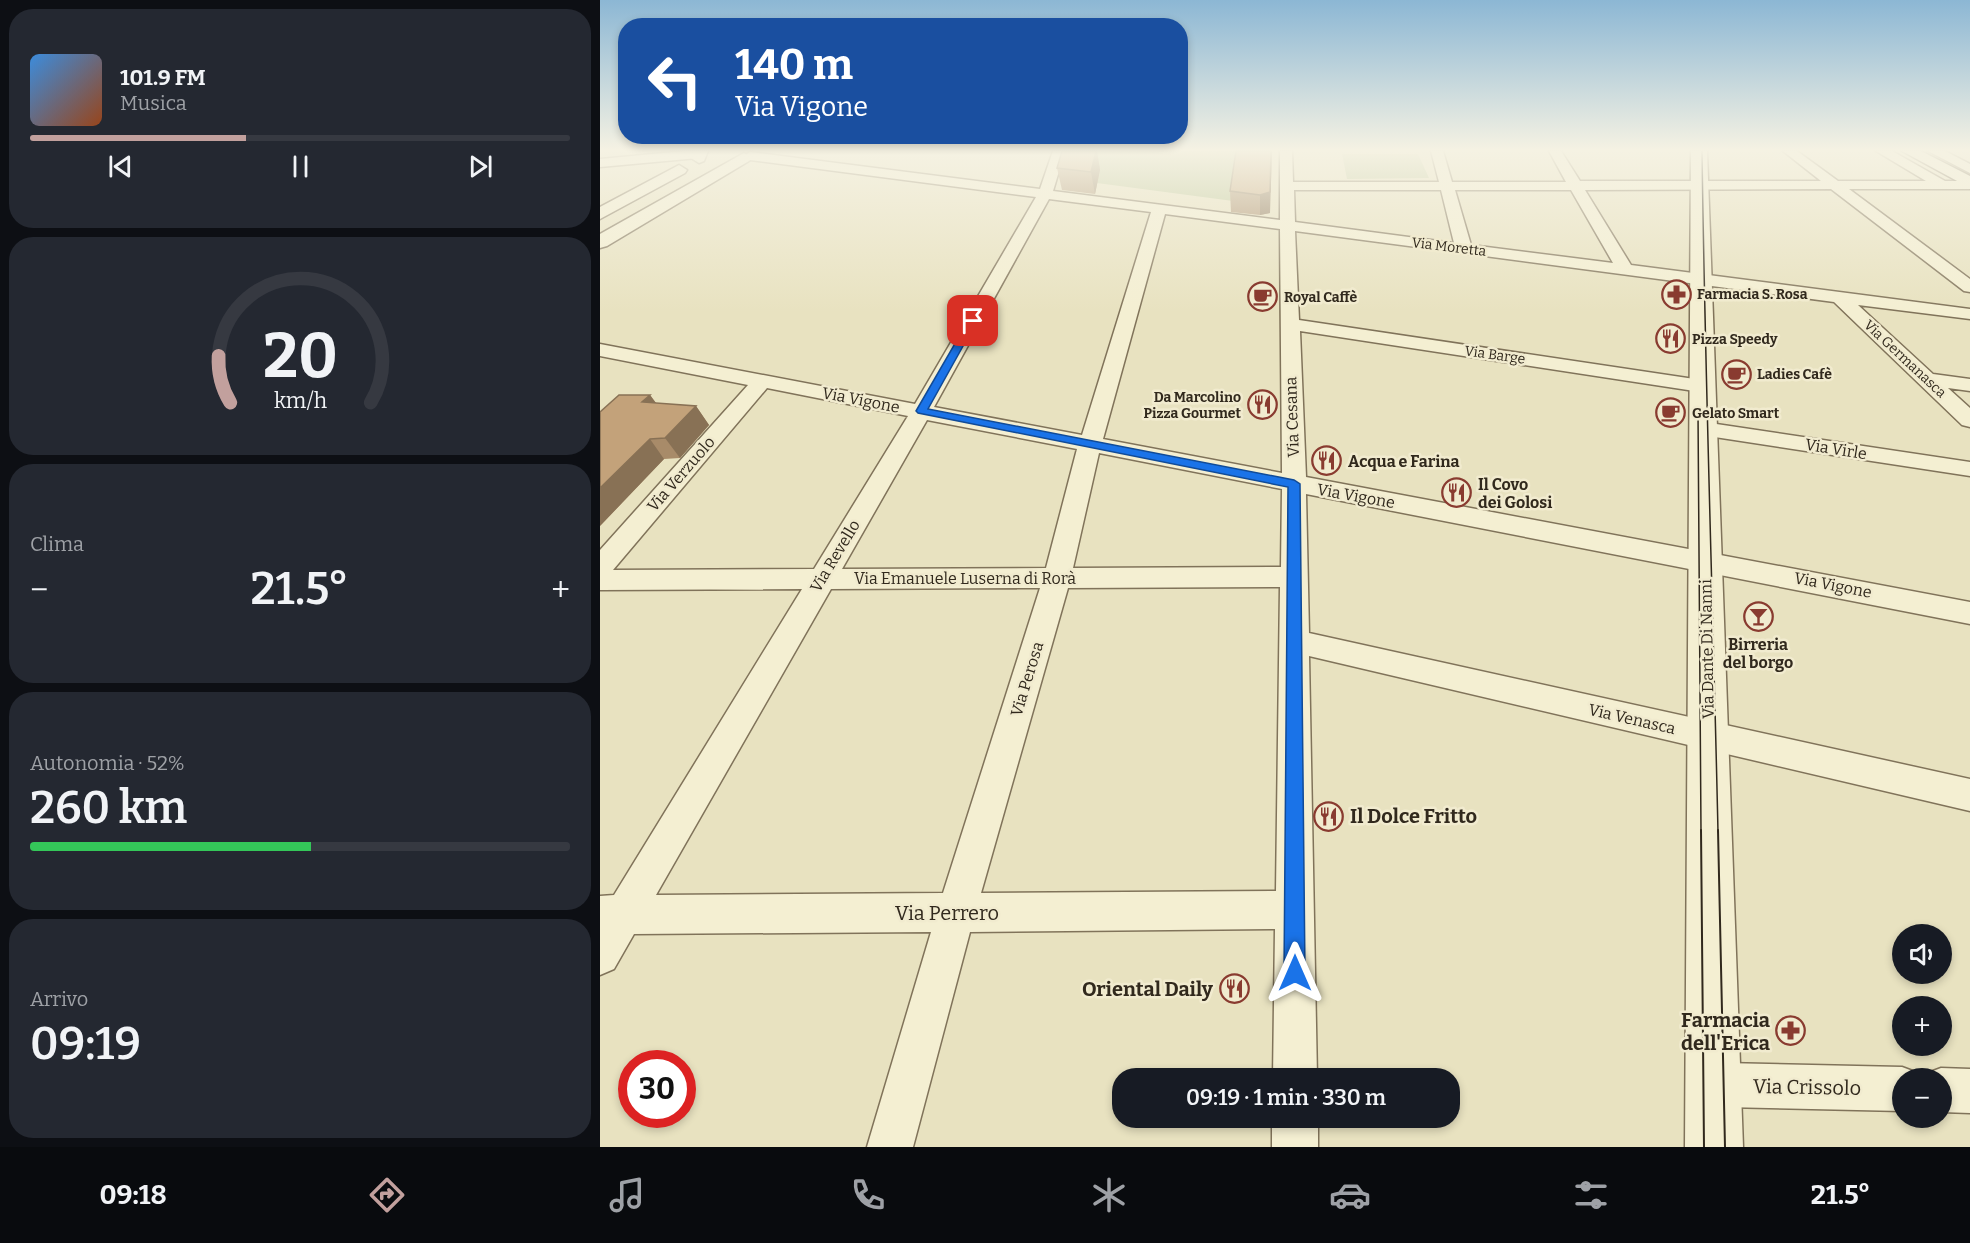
<!DOCTYPE html>
<html lang="it">
<meta charset="utf-8">
<style>
body{margin:0;font-family:Bitter,serif;background:#242831;color:#f1f3f6;height:100vh;display:flex;flex-direction:column;font-size:22px;white-space:nowrap}
*{box-sizing:border-box;margin:0}
p{font-size:20px;color:#9ea1a6}
.icon{flex:none;width:33px;height:33px;fill:none;stroke:currentColor;stroke-width:2;stroke-linecap:round;stroke-linejoin:round}
.map{position:relative;flex:1;overflow:hidden}
.details{display:flex;flex-direction:column;gap:9px;padding:9px;background:#0d0f14;width:600px}
.details>*{flex:none}
.hud{position:absolute;left:18px;top:18px;width:570px;height:126px;border-radius:24px;box-shadow:0 3px 9px #0003;background:#1a4fa0;color:#fff;overflow:hidden}
.fabs{position:absolute;left:1292px;top:924px;display:grid;gap:12px}
.fabs a{display:grid;place-items:center;width:60px;height:60px;border-radius:50%;background:#171b24;box-shadow:0 3px 9px #0003;font-size:30px}
.speed{position:absolute;left:18px;top:1050px;display:flex;gap:12px;font-size:30px;font-weight:700;text-align:center}
.speed>*{display:grid;place-content:center;width:78px;height:78px;border-radius:50%;background:#171b24;box-shadow:0 3px 9px #0003;line-height:1}
.speed .limit{border:9px solid #d22;background:#fff;color:#111}
.pin{position:absolute;display:grid;place-items:center;width:51px;height:51px;color:#fff;margin:-26px;border-radius:12px;box-shadow:0 3px 9px #0006}
.me{position:absolute;width:66px;margin:-33px;rotate:0deg;stroke-linejoin:round;filter:drop-shadow(0 0 4px #0008)}
.turn{display:flex;align-items:center;gap:21px;height:126px;padding:0 18px;font-size:27px}
.turn .icon{width:78px;height:78px;stroke-width:2.5}
.turn b{display:block;font-size:42px;line-height:51px}
.big{font-size:45px;font-weight:600;line-height:1.1}
.details .tile{flex:1;display:flex;flex-direction:column;justify-content:center;gap:9px;min-width:0;padding:0 21px;border-radius:24px;background:#242831}
.details .dial{align-items:center;gap:0}
.dial svg{height:156px;overflow:visible;fill:none;stroke:#363941;stroke-width:7;stroke-linecap:round;text-anchor:middle}
.dial text{fill:#f1f3f6;stroke:none}
.song{display:flex;align-items:center;gap:18px}
.cover{width:72px;height:72px;border-radius:9px;background:linear-gradient(135deg,hsl(210 70% 55%),hsl(20 70% 35%))}
.played{height:6px;border-radius:3px;background:linear-gradient(90deg,#c2a09d 40%,#363941 40%)}
.keys{display:flex;justify-content:space-around;direction:ltr}
.heat{display:flex;justify-content:space-between;align-items:center;font-size:33px;direction:ltr}
.charge{height:9px;border-radius:4px;background:linear-gradient(90deg,#34c759 52%,#363941 0)}
.trip{position:absolute;left:512px;top:1068px;width:348px;height:60px;border-radius:24px;background:#171b24;box-shadow:0 3px 9px #0003;font-weight:600;line-height:60px;text-align:center}
.dock{display:flex;height:96px;justify-content:space-around;align-items:center;background:#090b0e;color:#9ea1a6}
.dock .icon{width:42px;height:42px}
.dock .current{color:#c2a09d}
.dock b{font-size:27px;color:#f1f3f6}
main{display:flex;flex:1;min-height:0}
.map>svg:first-child{display:block}
</style>
<main>
<section class="details">
<div class="tile">
<div class="song"><i class="cover"></i><div><b>101.9 FM</b><p>Musica</p></div></div>
<div class="played"></div>
<div class="keys"><svg class="icon" aria-label="previous" viewBox="0 0 24 24"><path d="M18 5L8 12l10 7zM5 5v14"/></svg><svg class="icon" aria-label="pause" viewBox="0 0 24 24"><path d="M8 5v14M16 5v14"/></svg><svg class="icon" aria-label="next" viewBox="0 0 24 24"><path d="M6 5l10 7-10 7zM19 5v14"/></svg></div>
</div>
<div class="tile dial"><svg viewBox="0 0 100 80">
<path d="M14 69A42 42 0 1 1 86 69"/>
<path d="M14 69A42 42 0 0 1 8 45" stroke="#c2a09d"/>
<text x="50" y="56" font-size="32" font-weight="700">20</text>
<text x="50" y="72" font-size="11">km/h</text>
</svg></div>
<div class="tile"><p>Clima</p>
<div class="heat"><a>−</a><b class="big">21.5°</b><a>+</a></div>
</div>
<div class="tile"><p>Autonomia · 52%</p><b class="big">260 km</b><div class="charge"></div></div>
<div class="tile"><p>Arrivo</p><b class="big">09:19</b></div>
</section>
<div class="map">
<svg width="1370" height="1147" viewBox="0 0 1370 1147">
<rect width="100%" height="100%" fill="#e8e2c0"/>
<!-- green -->
<path fill="#b9c596" d="M493,151H640L633,201L497,183L500,171Z
M742,154H818L829,178L747,179Z"/>
<g fill="none" stroke-linecap="round" stroke-linejoin="round">
<defs>
<path id="minor" d="M85,151H102L104,154L98,158L0,167V159Z
M453,151H465L453,191L680,220V151H692L693,182H839L831,151H843L852,182H966L949,151H961L980,181H1221L1183,151H1197L1238,181H1326L1276,151H1292L1345,181H1370V189H1249L1370,279V292L1364,291L1231,189L985,190L1031,265L1370,309V319L1258,305L1333,374L1370,379V391L1348,388L1370,408V427L1362,425L1234,302L695,231L699,320L1101,380L1108,382L1111,386L1108,390L1101,392L700,331L706,477L1370,602V624L706,494L709,633L1370,779V811L709,656L717,1078H673L675,929L370,932L313,1147H267L331,932L34,934L14,969L0,975V896L14,895L202,589L0,590V550L148,385L0,356V344L315,404L436,197L150,160L144,156L150,152L440,189ZM694,190H841L854,243L695,222ZM855,190H971L1013,263L871,245ZM449,199L551,212L482,435L334,407ZM565,214L680,229L682,473L503,439ZM167,388L308,416L214,569L13,570ZM327,420L477,449L446,568L242,569ZM499,453L682,489L681,567L473,568ZM680,587L676,891L381,893L468,588ZM440,588L343,893L56,895L231,589Z
M1328,151H1345L1370,164V173Z
M1103,422L1370,462V476L1095,434L1092,429L1095,424Z
M1124,1063L1302,1067L1318,1073L1320,1078H1302V1111L1124,1107L1113,1109L1097,1103L1091,1087L1097,1071Z
M1341,1068L1370,1069V1113L1341,1112V1078H1323L1325,1074Z
M672,1118H718V1147H672Z"/>
<path id="tertiary" d="M92,151H108L104,161L99,163L91,158Z
M1091,151H1107L1143,1147H1085Z
M144,153L152,158L149,161L7,246L0,248V234Z
M79,165L87,170L85,173L0,219V207Z"/>
<path id="secondary" d="M1302,151H1321L1370,176V188Z"/>
</defs>
<!-- minor casing -->
<use href="#minor" stroke="#80735a" stroke-width="3"/>
<!-- tertiary casing -->
<use href="#tertiary" stroke="#80735a" stroke-width="3"/>
<!-- secondary casing -->
<use href="#secondary" stroke="#61543d" stroke-width="3"/>
<!-- minor -->
<use href="#minor" fill="#f4efd2" fill-rule="evenodd"/>
<!-- tertiary -->
<use href="#tertiary" fill="#f4efd2" fill-rule="evenodd"/>
<!-- secondary -->
<use href="#secondary" fill="#f4efd2" fill-rule="evenodd"/>
<!-- tram-far1 -->
<path stroke="#31291d" stroke-width="1.5" d="M1102,151C1105,378 1113,605 1118,832
M1098,412L1101,832"/>
<!-- tram -->
<path stroke="#31291d" stroke-width="2" d="M1101,830L1104,1147
M1118,830L1125,1147"/>
</g>
<!-- wall -->
<path fill="#a88b69" d="M462,151H497L500,170L495,194L462,190L457,168Z
M636,151L670,213L660,215L631,212L630,191Z
M50,395L56,403L96,406L109,425L80,458L64,459L0,526Z"/>
<!-- shaded-wall -->
<path fill="#887155" d="M496,151H497L500,170L495,194L491,172Z
M671,151H672L670,213L660,215V195Z
M50,395L64,414L42,402Z
M96,406L109,425L80,458L65,438Z
M50,439L64,459L0,526V488Z"/>
<!-- building -->
<path fill="#c3a27a" stroke="#887155" stroke-width="1.5" d="M462,151H496L491,172L457,168Z
M636,151H671L670,192L660,195L630,191Z
M19,395H50L42,402L96,406L65,438L50,439L0,488V412Z"/>
<!-- sky -->
<linearGradient id="sky" x2="0" y2="1"><stop stop-color="#8cb7d4"/><stop offset="0.48" stop-color="#f5f2e3"/><stop offset="1" stop-color="#f5f2e3" stop-opacity="0"/></linearGradient>
<rect width="1370" height="312" fill="url(#sky)"/>
<!-- route -->
<path fill="#1a73e8" stroke="#114b97" stroke-width="1.5" d="M373,318L377,321L328,409L694,480L700,484L705,973L702,980L695,984L688,980L684,973L688,487L318,413L316,411L368,321Z"/>
<!-- icons -->
<defs>
<symbol id="pharmacy-ring" viewBox="-11 -11 22 22"><circle r="9.5" fill="#f1ebcf" stroke="#893b30" stroke-width="1.5"/><path d="M-2-6h4v4h4v4h-4v4h-4v-4h-4v-4h4Z" fill="#893b30"/></symbol>
<symbol id="cafe-ring" viewBox="-11 -11 22 22"><circle r="9.5" fill="#f1ebcf" stroke="#893b30" stroke-width="1.5"/><path d="M-5.5-4.5H6V0H3Q3 3.5 0 3.5H-2.5Q-5.5 3.5-5.5 0ZM3-3.2v2h1.7v-2ZM-6 4.5H4V6H-6Z" fill="#893b30"/></symbol>
<symbol id="restaurant-ring" viewBox="-11 -11 22 22"><circle r="9.5" fill="#f1ebcf" stroke="#893b30" stroke-width="1.5"/><path d="M-5-6h1v4h1v-4h1v4h1v-4h1v5L-1.5 .5V6h-2V.5L-5-1ZM5-6V6H3V1.5H1.5Q1.5-4 5-6Z" fill="#893b30"/></symbol>
<symbol id="bar-ring" viewBox="-11 -11 22 22"><circle r="9.5" fill="#f1ebcf" stroke="#893b30" stroke-width="1.5"/><path d="M-6-5H6L.8 .8V4.5H3.5V6h-7V4.5H-.8V.8Z" fill="#893b30"/></symbol>
</defs>
<g fill-rule="evenodd">
<use href="#pharmacy-ring" x="1060" y="278" width="33" height="33"/>
<use href="#cafe-ring" x="646" y="280" width="33" height="33"/>
<use href="#restaurant-ring" x="1054" y="322" width="33" height="33"/>
<use href="#cafe-ring" x="1120" y="358" width="33" height="33"/>
<use href="#restaurant-ring" x="646" y="388" width="33" height="33"/>
<use href="#cafe-ring" x="1054" y="396" width="33" height="33"/>
<use href="#restaurant-ring" x="710" y="444" width="33" height="33"/>
<use href="#restaurant-ring" x="840" y="476" width="33" height="33"/>
<use href="#bar-ring" x="1142" y="600" width="33" height="33"/>
<use href="#restaurant-ring" x="712" y="800" width="33" height="33"/>
<use href="#restaurant-ring" x="618" y="972" width="33" height="33"/>
<use href="#pharmacy-ring" x="1174" y="1014" width="33" height="33"/>
</g>
<g text-anchor="middle" dominant-baseline="central" stroke-width="5" stroke-linejoin="round" paint-order="stroke">
<!-- far-street labels -->
<g font-size="14" fill="#31291d" stroke="#f1ebcf">
<text transform="translate(849 247) rotate(7)">Via Moretta</text>
<text transform="translate(895 355) rotate(8)">Via Barge</text>
<text transform="translate(1305 359) rotate(43)">Via Germanasca</text>
</g>
<!-- far-poi labels -->
<g font-size="14" font-weight="bold" fill="#31291d" stroke="#f1ebcf" text-anchor="start">
<text x="1097" y="294">Farmacia S. Rosa</text>
<text x="684" y="297">Royal Caffè</text>
<text x="1092" y="339">Pizza Speedy</text>
<text x="1157" y="374">Ladies Cafè</text>
<text x="641" y="397" text-anchor="end">Da Marcolino<tspan x="641" dy="16">Pizza Gourmet</tspan></text>
<text x="1092" y="413">Gelato Smart</text>
</g>
<!-- street labels -->
<g font-size="16" fill="#31291d" stroke="#f1ebcf">
<text transform="translate(261 400) rotate(11)">Via Vigone</text>
<text transform="translate(692 417) rotate(-92)">Via Cesana</text>
<text transform="translate(1236 449) rotate(9)">Via Virle</text>
<text transform="translate(81 474) rotate(-49)">Via Verzuolo</text>
<text transform="translate(756 496) rotate(10)">Via Vigone</text>
<text transform="translate(235 556) rotate(-59)">Via Revello</text>
<text x="365" y="578">Via Emanuele Luserna di Rorà</text>
<text transform="translate(1233 585) rotate(11)">Via Vigone</text>
<text transform="translate(1107 649) rotate(-91)">Via Dante Di Nanni</text>
<text transform="translate(427 679) rotate(-73)">Via Perosa</text>
<text transform="translate(1032 719) rotate(13)">Via Venasca</text>
</g>
<!-- poi labels -->
<g font-size="16" font-weight="bold" fill="#31291d" stroke="#f1ebcf" text-anchor="start">
<text x="748" y="461">Acqua e Farina</text>
<text x="878" y="484">Il Covo<tspan x="878" dy="18">dei Golosi</tspan></text>
<text x="1158" y="644" text-anchor="middle">Birreria<tspan x="1158" dy="18">del borgo</tspan></text>
</g>
<!-- near-poi labels -->
<g font-size="20" font-weight="bold" fill="#31291d" stroke="#f1ebcf" text-anchor="end">
<text x="750" y="816" text-anchor="start">Il Dolce Fritto</text>
<text x="613" y="989">Oriental Daily</text>
<text x="1170" y="1020">Farmacia<tspan x="1170" dy="23">dell'Erica</tspan></text>
</g>
<!-- near-street labels -->
<g font-size="20" fill="#31291d" stroke="#f1ebcf">
<text x="347" y="913">Via Perrero</text>
<text transform="translate(1207 1087) rotate(1)">Via Crissolo</text>
</g>
</g>
</svg>
<div class="fabs">
<a><svg class="icon" aria-label="sound" viewBox="0 0 24 24"><path d="M4 9h4l5-4v14l-5-4H4zM17 9q2 3 0 6"/></svg></a>
<a>+</a>
<a>−</a>
</div>
<div class="speed"><div class="limit">30</div></div>
<div class="pin" style="left:373px;top:321px;background:#d93025"><svg class="icon" aria-label="arrive" viewBox="0 0 24 24"><path d="M6 21V4h12l-3 4 3 4H6"/></svg></div>
<svg class="me" style="left:695px;top:973px" viewBox="-20 -20 40 40"><path d="M0-17L14 15 0 8-14 15z" fill="#1a73e8" stroke="#fff" stroke-width="4"/></svg>
<div class="trip">09:19 · 1 min · 330 m</div>
<div class="hud">
<div class="turn"><svg class="icon" aria-label="left" viewBox="0 0 24 24"><path d="M17 20v-9H6M10 6l-5 5 5 5"/></svg><div><b>140 m</b>Via Vigone</div></div>
</div>
</div>
</main>
<nav class="dock">
<b>09:18</b>
<svg class="icon current" aria-label="directions" viewBox="0 0 24 24"><path d="M12 3l9 9-9 9-9-9zM9 14v-3h6M13 9l2 2-2 2"/></svg>
<svg class="icon" aria-label="music" viewBox="0 0 24 24"><path d="M9 18V5l10-2v13"/><circle cx="6" cy="18" r="3"/><circle cx="16" cy="16" r="3"/></svg>
<svg class="icon" aria-label="phone" viewBox="0 0 24 24"><path d="M5 4h4l2 5-3 2q2 4 5 5l2-3 5 2v4C11 20 4 13 5 4z"/></svg>
<svg class="icon" aria-label="climate" viewBox="0 0 24 24"><path d="M12 3v18M4 7l16 10M4 17L20 7"/></svg>
<svg class="icon" aria-label="car" viewBox="0 0 24 24"><path d="M5 17H2v-5l4-1 3-4h7l3 4 3 1v5h-3M9 17h6M6 11h13"/><circle cx="7" cy="17" r="2"/><circle cx="17" cy="17" r="2"/></svg>
<svg class="icon" aria-label="filters" viewBox="0 0 24 24"><path d="M4 7h16M4 17h16"/><circle cx="9" cy="7" r="2"/><circle cx="15" cy="17" r="2"/></svg>
<b>21.5°</b>
</nav>
